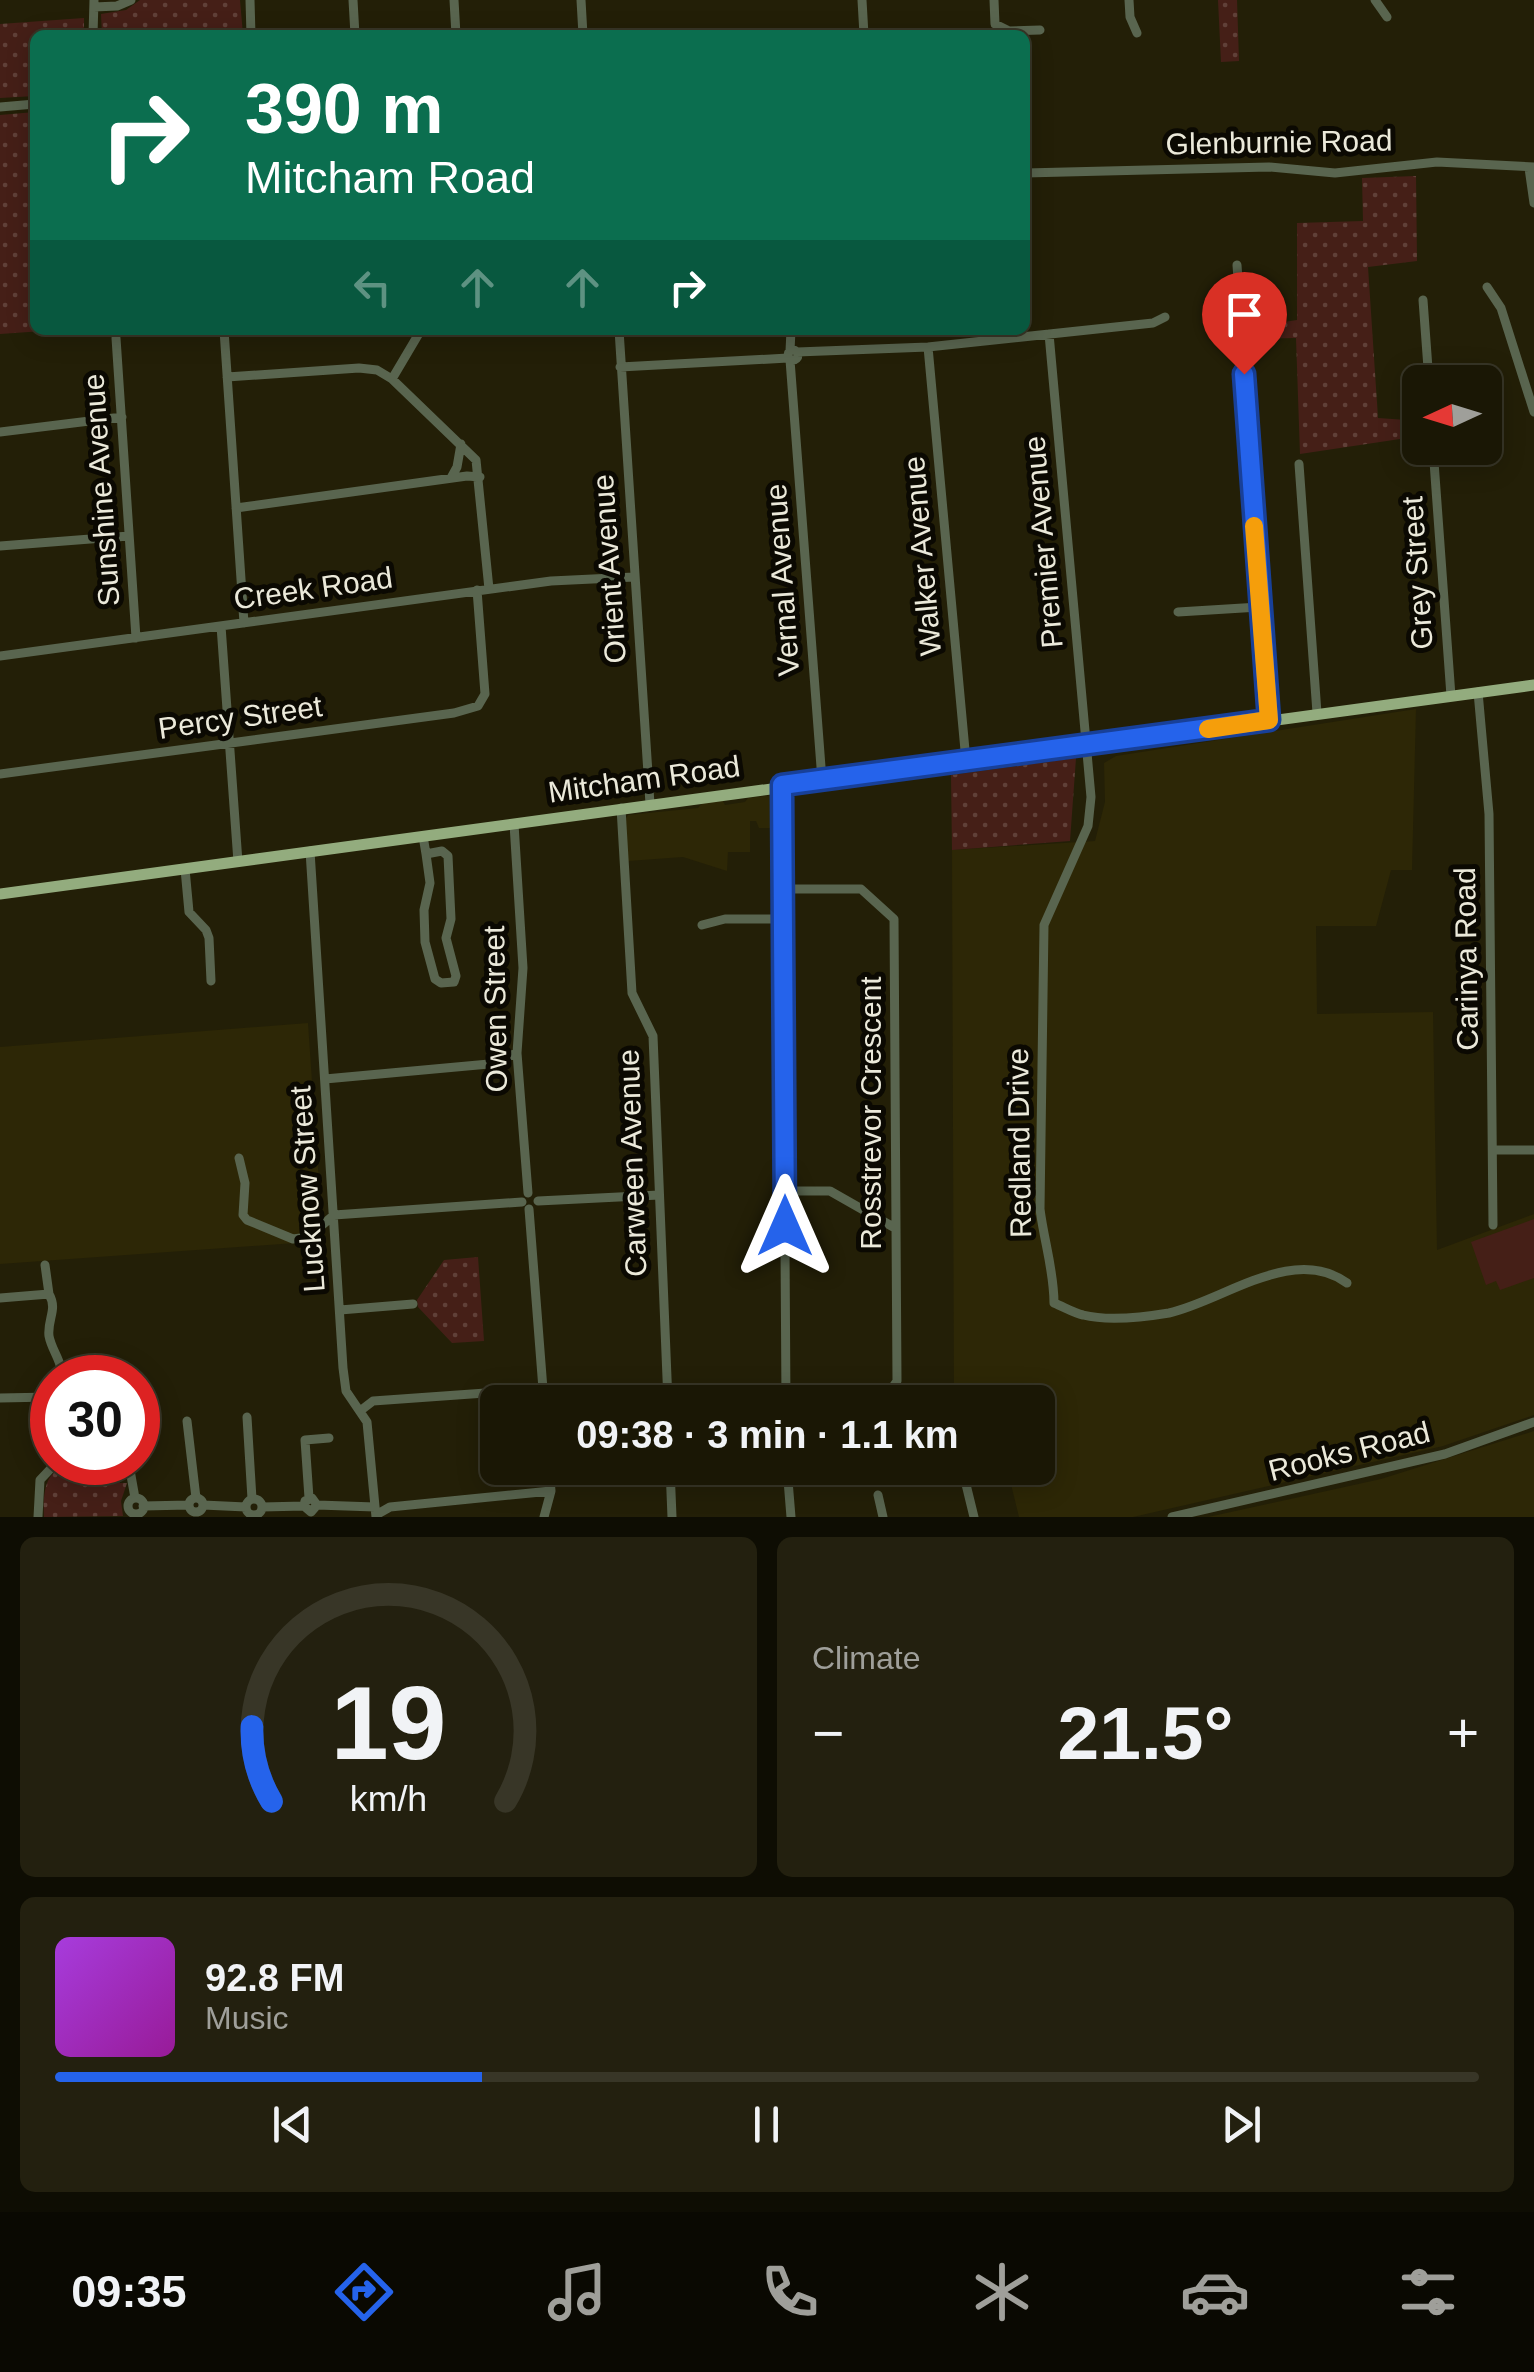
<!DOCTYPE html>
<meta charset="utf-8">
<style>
body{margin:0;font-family:Arial,sans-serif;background:#23200f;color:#f1f3f6;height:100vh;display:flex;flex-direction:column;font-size:38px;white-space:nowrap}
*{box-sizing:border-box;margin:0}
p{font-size:32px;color:#9f9f9a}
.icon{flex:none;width:55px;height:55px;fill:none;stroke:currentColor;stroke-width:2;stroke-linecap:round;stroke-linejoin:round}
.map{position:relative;height:1517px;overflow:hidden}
.panel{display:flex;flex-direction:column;gap:20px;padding:20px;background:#0e0d03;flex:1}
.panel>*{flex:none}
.banner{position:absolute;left:30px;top:30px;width:1000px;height:305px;border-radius:15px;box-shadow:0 5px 25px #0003,0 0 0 2px #383627;background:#0b6e4f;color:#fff;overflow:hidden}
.needle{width:65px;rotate:266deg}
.controls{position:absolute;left:1402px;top:365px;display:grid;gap:20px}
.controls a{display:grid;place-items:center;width:100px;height:100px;border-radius:15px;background:#1a1705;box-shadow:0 5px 25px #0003,0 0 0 2px #383627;font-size:50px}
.speed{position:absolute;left:30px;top:1355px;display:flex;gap:20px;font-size:50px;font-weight:700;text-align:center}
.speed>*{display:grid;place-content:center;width:130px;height:130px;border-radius:50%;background:#1a1705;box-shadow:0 5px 25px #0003,0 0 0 2px #383627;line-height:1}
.speed .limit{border:15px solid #d22;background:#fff;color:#111}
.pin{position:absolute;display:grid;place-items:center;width:85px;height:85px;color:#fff;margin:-102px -42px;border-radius:50% 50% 50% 0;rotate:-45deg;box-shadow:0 0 10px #0007}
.pin .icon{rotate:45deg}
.me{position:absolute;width:110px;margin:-55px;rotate:0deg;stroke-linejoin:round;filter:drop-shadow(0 0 8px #0008)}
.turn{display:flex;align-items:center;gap:35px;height:210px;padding:0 50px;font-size:45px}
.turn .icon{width:130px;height:130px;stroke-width:2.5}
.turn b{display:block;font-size:70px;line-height:85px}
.lanes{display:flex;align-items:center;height:95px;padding:0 50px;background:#0003;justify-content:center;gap:50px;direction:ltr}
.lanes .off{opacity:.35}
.big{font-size:75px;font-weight:700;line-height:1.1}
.panel .widget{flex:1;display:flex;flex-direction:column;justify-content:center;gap:15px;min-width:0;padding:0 35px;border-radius:15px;background:#23200f}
.panel .dial{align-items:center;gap:0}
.dial svg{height:260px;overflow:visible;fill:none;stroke:#383627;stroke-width:7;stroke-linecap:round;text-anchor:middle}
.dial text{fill:#f1f3f6;stroke:none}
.song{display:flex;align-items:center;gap:30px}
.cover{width:120px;height:120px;border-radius:15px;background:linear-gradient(135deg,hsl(280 70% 55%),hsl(300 70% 35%))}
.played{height:10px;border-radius:5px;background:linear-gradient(90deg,#2563eb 30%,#383627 30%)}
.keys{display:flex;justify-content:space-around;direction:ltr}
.heat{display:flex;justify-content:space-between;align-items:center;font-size:55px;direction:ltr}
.panel .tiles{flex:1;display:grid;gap:20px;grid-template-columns:1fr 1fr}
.widget:last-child{grid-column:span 2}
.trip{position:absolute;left:480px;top:1385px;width:575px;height:100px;border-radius:15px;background:#1a1705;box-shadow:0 5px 25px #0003,0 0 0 2px #383627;font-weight:700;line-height:100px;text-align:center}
.menu{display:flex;height:160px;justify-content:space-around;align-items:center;background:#0a0902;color:#9f9f9a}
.menu .icon{width:70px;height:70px}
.menu .on{color:#2563eb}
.menu b{font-size:45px;color:#f1f3f6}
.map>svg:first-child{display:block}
</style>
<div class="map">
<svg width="1534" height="1517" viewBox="0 0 1534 1517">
<defs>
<pattern id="park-dots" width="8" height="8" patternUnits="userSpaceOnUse" patternTransform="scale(2.5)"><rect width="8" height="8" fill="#451f17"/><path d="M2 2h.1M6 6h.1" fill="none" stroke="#604038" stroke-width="1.8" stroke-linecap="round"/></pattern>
</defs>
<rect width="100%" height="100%" fill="#231f07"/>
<!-- built -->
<path fill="#2d2706" d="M1416,709L1412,870H1391L1376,926H1316L1317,1014L1433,1012L1437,1250L1534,1214V1415L1443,1446L1133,1517H1019L1007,1468H1038V1402H954L952,850L1095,841L1105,802L1104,763L1116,756Z
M772,795L778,799L779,828H759L756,821H750V852H728L727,871L683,857L628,861L625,820L628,815L698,808L703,802L723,801L725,805L745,802L748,798Z
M308,1023L323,1241L0,1264V1047Z
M1534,1431V1517H1208L1381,1479Z"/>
<!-- park -->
<path fill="url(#park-dots)" d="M140,0H240L243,35H102L101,14L126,10Z
M1218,0H1237L1239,61L1221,62Z
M84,18V35H35V96L0,98V24Z
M35,112V330H57L0,334V115Z
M1416,176L1417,261L1368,267L1378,418L1420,421V436L1300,454L1296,338L1248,339L1247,328L1297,320V223L1363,221L1362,178Z
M1076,758L1070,841L952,850L951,775Z
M478,1257L484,1341L452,1343L418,1307L417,1300L444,1260Z
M113,1463L120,1483H127L121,1501L123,1516L44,1517C41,1459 65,1465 113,1463Z"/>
<!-- pitch -->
<path fill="#451f17" d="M1534,1219V1278L1500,1290L1496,1281L1486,1285L1471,1242Z"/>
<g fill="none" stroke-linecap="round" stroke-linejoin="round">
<!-- minor -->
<path stroke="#59654f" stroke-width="9" d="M250,0L251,35
M353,0L355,35
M454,0L456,35
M581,0L583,35
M862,0L864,35
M994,0L995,24L1009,31L1040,30
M1129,0L1130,17L1137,33
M1375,0L1387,17
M94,7L117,6L131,0
M93,35L94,0
M0,107L35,104
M1529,168L1534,203
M1025,173L1269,167L1335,173L1437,162L1534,167
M1237,265L1269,720
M1487,287L1501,308L1534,412
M1423,300L1429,382
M224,330L244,623
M619,330L650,804
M1049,334L1091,797L1088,826L1044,925L1040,1209C1044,1241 1054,1271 1054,1303C1064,1307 1074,1313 1083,1315C1107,1321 1145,1317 1169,1313C1223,1301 1293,1244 1347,1283
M116,338L136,638
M928,347L966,761
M788 355a5 5 0 1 1 10 0a5 5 0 1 1-10 0Z
M790,351L791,330
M797,352L928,347L1153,323L1165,317
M790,360L822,780
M620,367L788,358
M227,377L359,368L377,370L392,379L476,460L489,589
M392,379L421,330
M0,432L122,417
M1433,448L1451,696
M1299,464L1317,713
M451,478L457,467L461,444
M236,508L467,476L480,477
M0,546L129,536
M1178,612L1259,607
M221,626L238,862
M0,656L551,581L634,577
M1478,692L1489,814L1493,1225
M0,774L454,713L478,706L485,694L477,590
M782,785L786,1402
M621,808L632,993L653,1036L668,1402
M514,824L523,968L517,1053L528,1193
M423,836L426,854L442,851L448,856L451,919L446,938L456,976L454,982L441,983L435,979L425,942L424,910L430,883L426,854
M310,851L343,1368L346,1391L367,1422L376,1517
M185,869L189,912L206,930L209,938L211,981
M783,889H861L894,919L897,1381L890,1391L857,1402
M702,925L725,919H781
M325,1079L489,1064L517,1053
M1493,1150H1534
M239,1158L245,1183L243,1215L247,1220L293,1239L308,1237L334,1215L522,1202
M785,1191H830L895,1228
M538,1201L659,1195
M529,1209L544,1402
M45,1265L49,1294
M0,1298L49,1294C58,1310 47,1319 49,1336C52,1352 63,1361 61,1378
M340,1310L413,1304
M0,1398L51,1397
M360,1411L373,1401L543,1389
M247,1417L252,1499
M187,1421L196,1498
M124,1462L130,1470L135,1498
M670,1468L672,1517
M787,1468L791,1517
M962,1468L974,1517
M878,1495L883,1517
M309,1498L305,1440L329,1438
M189 1505a7 7 0 1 1 14 0a7 7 0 1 1-14 0Z
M128 1506a8 8 0 1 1 16 0a8 8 0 1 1-16 0Z
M246 1507a8 8 0 1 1 16 0a8 8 0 1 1-16 0Z
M203,1505L246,1507
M317,1505L311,1512L304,1506L305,1501L312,1498L317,1505L375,1507
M143,1506L189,1505
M262,1507L304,1506
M376,1515L390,1507L551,1491
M38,1517L40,1480L57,1462
M544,1517L551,1491L549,1468
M1172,1517L1445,1454L1534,1422"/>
<!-- major -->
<path stroke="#93ac7e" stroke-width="11" d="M0,894L1534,685"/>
</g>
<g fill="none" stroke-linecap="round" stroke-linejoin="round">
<defs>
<path id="route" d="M785,1226L782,785L1269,720L1244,374"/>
</defs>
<!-- route casing -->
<use href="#route" stroke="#184099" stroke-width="25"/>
<!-- route -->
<use href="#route" stroke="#2563eb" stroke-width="18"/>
<!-- slow -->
<path stroke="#f59e0b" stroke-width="18" d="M1208,729L1269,720L1254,526"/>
</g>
<g text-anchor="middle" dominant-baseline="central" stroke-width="10" stroke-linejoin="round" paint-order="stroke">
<!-- street labels -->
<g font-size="30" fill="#ebe9da" stroke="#0b0902">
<text transform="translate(1279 142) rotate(-1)">Glenburnie Road</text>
<text transform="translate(101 490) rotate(-94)">Sunshine Avenue</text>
<text transform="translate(1043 542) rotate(-95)">Premier Avenue</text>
<text transform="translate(922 556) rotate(-95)">Walker Avenue</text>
<text transform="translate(609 569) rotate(-94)">Orient Avenue</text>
<text transform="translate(1417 573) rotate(-94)">Grey Street</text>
<text transform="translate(782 580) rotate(-94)">Vernal Avenue</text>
<text transform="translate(313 588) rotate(-8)">Creek Road</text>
<text transform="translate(240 717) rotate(-8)">Percy Street</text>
<text transform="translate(644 779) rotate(-8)">Mitcham Road</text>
<text transform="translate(1466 959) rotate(-91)">Carinya Road</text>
<text transform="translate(495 1009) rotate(-91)">Owen Street</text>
<text transform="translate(870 1113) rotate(-90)">Rosstrevor Crescent</text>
<text transform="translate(1019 1143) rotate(-91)">Redland Drive</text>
<text transform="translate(632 1163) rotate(-92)">Carween Avenue</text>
<text transform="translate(307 1189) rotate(-94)">Lucknow Street</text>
<text transform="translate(1349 1451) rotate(-14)">Rooks Road</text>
</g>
</g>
</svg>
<div class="controls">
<a><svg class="needle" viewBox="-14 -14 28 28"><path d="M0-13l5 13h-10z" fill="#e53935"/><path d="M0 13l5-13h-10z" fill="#9f9f9a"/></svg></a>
</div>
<div class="speed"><div class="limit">30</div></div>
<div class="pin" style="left:1244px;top:374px;background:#d93025"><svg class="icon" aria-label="arrive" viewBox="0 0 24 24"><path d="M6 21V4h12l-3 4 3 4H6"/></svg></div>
<svg class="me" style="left:785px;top:1226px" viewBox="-20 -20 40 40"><path d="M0-17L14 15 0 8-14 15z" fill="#2563eb" stroke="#fff" stroke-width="4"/></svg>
<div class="trip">09:38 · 3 min · 1.1 km</div>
<div class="banner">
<div class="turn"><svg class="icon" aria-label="right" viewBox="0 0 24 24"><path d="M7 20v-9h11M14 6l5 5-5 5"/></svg><div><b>390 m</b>Mitcham Road</div></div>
<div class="lanes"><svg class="icon off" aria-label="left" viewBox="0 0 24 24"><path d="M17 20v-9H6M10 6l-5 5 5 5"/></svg><svg class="icon off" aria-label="ahead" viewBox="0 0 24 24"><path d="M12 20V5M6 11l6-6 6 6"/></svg><svg class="icon off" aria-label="ahead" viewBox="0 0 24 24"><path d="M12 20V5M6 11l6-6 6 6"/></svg><svg class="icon" aria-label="right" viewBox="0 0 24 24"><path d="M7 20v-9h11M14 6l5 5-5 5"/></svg></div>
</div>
</div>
<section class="panel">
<div class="tiles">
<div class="widget dial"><svg viewBox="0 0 100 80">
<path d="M14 69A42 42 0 1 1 86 69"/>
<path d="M14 69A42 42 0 0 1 8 46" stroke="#2563eb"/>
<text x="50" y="56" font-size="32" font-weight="700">19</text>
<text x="50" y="72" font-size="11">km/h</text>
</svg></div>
<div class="widget"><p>Climate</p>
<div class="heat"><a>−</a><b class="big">21.5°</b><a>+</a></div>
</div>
<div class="widget">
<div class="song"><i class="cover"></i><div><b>92.8 FM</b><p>Music</p></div></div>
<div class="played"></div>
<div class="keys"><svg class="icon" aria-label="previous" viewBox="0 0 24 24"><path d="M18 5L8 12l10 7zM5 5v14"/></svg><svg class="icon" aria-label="pause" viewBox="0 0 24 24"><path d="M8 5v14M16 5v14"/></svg><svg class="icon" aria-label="next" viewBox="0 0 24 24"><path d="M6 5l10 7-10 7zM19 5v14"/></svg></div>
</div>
</div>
</section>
<nav class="menu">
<b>09:35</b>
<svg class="icon on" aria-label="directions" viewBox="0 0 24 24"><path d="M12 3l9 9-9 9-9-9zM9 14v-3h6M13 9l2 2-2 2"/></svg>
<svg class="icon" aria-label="music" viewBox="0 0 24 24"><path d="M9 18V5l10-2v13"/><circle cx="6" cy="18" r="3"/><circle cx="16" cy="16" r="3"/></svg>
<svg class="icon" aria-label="phone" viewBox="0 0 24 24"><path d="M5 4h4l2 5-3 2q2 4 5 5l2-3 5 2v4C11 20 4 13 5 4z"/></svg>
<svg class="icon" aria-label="climate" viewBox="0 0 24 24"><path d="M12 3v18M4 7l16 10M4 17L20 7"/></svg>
<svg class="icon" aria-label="car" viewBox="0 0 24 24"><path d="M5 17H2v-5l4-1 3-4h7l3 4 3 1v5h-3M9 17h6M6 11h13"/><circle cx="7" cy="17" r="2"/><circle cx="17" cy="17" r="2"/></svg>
<svg class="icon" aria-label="filters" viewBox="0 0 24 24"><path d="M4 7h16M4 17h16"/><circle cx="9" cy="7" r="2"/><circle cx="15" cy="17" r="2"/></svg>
</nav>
